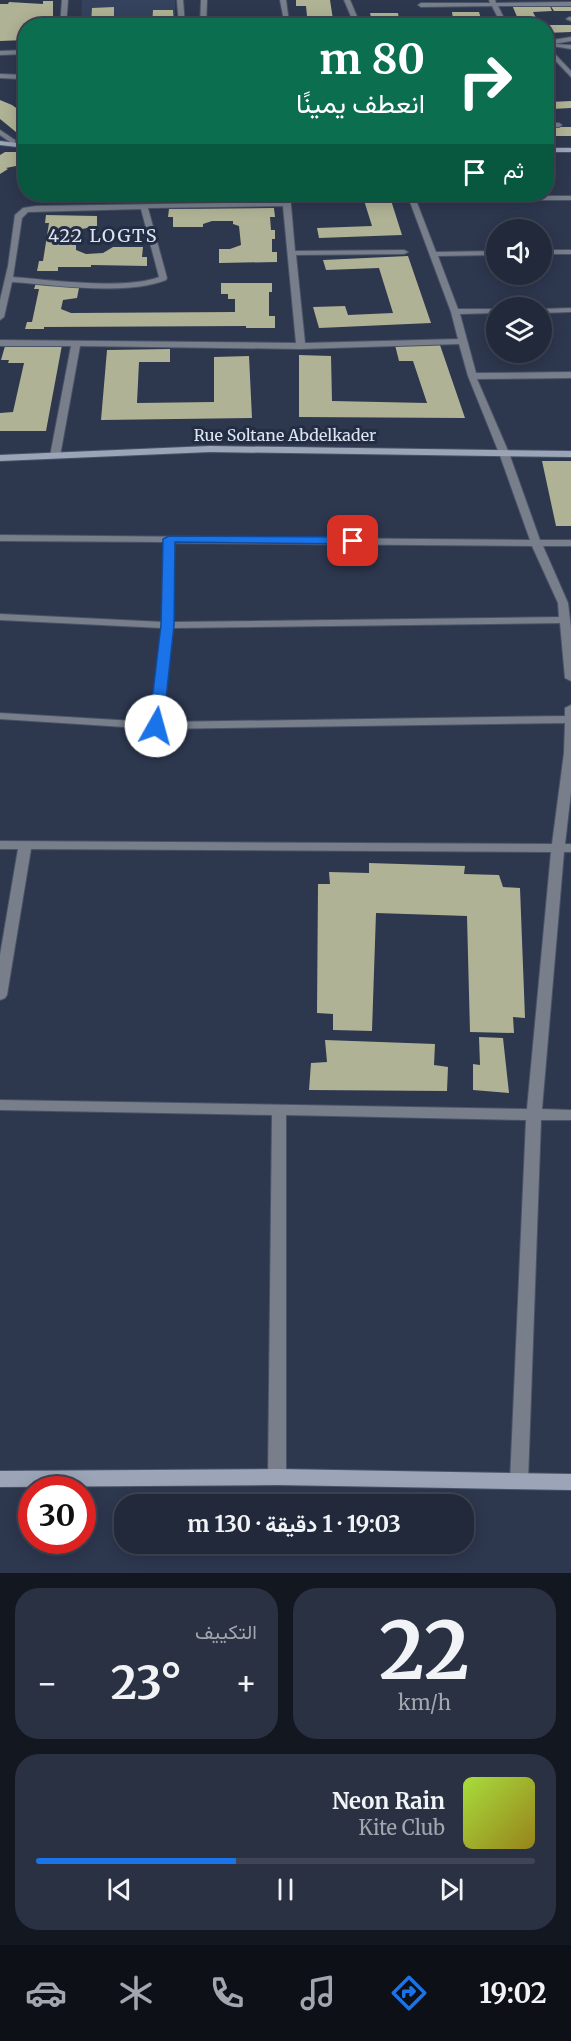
<!DOCTYPE html>
<html lang="ar">
<meta charset="utf-8">
<style>
body{margin:0;font-family:Merriweather,Vazirmatn,serif;background:#2a3142;color:#f1f3f6;direction:rtl;height:100vh;display:flex;flex-direction:column;font-size:22px;white-space:nowrap}
*{box-sizing:border-box;margin:0}
p{font-size:20px;color:#a2a6af}
.icon{flex:none;width:33px;height:33px;fill:none;stroke:currentColor;stroke-width:2;stroke-linecap:round;stroke-linejoin:round}
.map{position:relative;height:1573px;overflow:hidden;direction:ltr}
.sheet{display:flex;flex-direction:column;gap:15px;padding:15px;background:#131720;flex:1}
.sheet>*{flex:none}
.banner{position:absolute;left:18px;top:18px;width:536px;height:183px;border-radius:24px;box-shadow:0 3px 15px #0003,0 0 0 2px #3f4554;direction:rtl;background:#0b6e4f;color:#fff;overflow:hidden}
.controls{position:absolute;left:486px;top:219px;display:grid;gap:12px}
.controls a{display:grid;place-items:center;width:66px;height:66px;border-radius:50%;background:#22293a;box-shadow:0 3px 15px #0003,0 0 0 2px #3f4554;font-size:30px}
.speed{position:absolute;left:18px;top:1476px;display:flex;gap:12px;font-size:30px;font-weight:700;text-align:center}
.speed>*{display:grid;place-content:center;width:78px;height:78px;border-radius:50%;background:#22293a;box-shadow:0 3px 15px #0003,0 0 0 2px #3f4554;line-height:1}
.speed .limit{border:9px solid #d22;background:#fff;color:#111}
.pin{position:absolute;display:grid;place-items:center;width:51px;height:51px;color:#fff;margin:-26px;border-radius:12px;box-shadow:0 3px 9px #0006}
.me{position:absolute;width:66px;margin:-33px;rotate:7deg;stroke-linejoin:round;filter:drop-shadow(0 0 4px #0008)}
.turn{display:flex;align-items:center;gap:21px;height:126px;padding:0 30px;font-size:27px}
.turn .icon{width:78px;height:78px;stroke-width:2.5}
.turn b{display:block;font-size:42px;line-height:51px}
.then{display:flex;align-items:center;height:57px;padding:0 30px;background:#0003;gap:12px;font-size:22px}
.big{font-size:45px;font-weight:700;line-height:1.1}
.sheet .card{flex:1;display:flex;flex-direction:column;justify-content:center;gap:9px;min-width:0;padding:0 21px;border-radius:24px;background:#2a3142}
.sheet .dial{align-items:center;gap:0}
.dial b{font-size:78px;line-height:1}
.song{display:flex;align-items:center;gap:18px}
.cover{width:72px;height:72px;border-radius:9px;background:linear-gradient(135deg,hsl(80 70% 55%),hsl(50 70% 35%))}
.played{height:6px;border-radius:3px;background:linear-gradient(90deg,#1a73e8 40%,#3f4554 40%)}
.keys{display:flex;justify-content:space-around;direction:ltr}
.heat{display:flex;justify-content:space-between;align-items:center;font-size:33px;direction:ltr}
.sheet .tiles{flex:1;display:grid;gap:15px;grid-template-columns:1fr 1fr}
.card:last-child{grid-column:span 2}
.trip{position:absolute;left:114px;top:1494px;width:360px;height:60px;border-radius:24px;background:#22293a;box-shadow:0 3px 15px #0003,0 0 0 2px #3f4554;font-weight:700;line-height:60px;text-align:center;direction:rtl}
.menu{display:flex;height:96px;justify-content:space-around;align-items:center;background:#0e1017;color:#a2a6af}
.menu .icon{width:42px;height:42px}
.menu .current{color:#1a73e8}
.menu b{font-size:27px;color:#f1f3f6}
.map>svg:first-child{display:block}
</style>
<div class="map">
<svg width="571" height="1573" viewBox="0 0 571 1573">
<rect width="100%" height="100%" fill="#2d374e"/>
<!-- built -->
<path fill="#34425e" d="M82,0H175V25L81,26Z"/>
<!-- building -->
<path fill="#afb294" d="M296,0H330L334,26H308L306,6H296Z
M43,1H53V26H26V40L0,41V4H8L9,2L43,4Z
M549,4L552,11L533,12L540,26H521L512,5Z
M571,4V11H554L550,5Z
M114,7V23L91,24L92,8Z
M153,10H173L174,26H152Z
M452,12H479L483,25L373,26L370,13H398L399,19H453Z
M248,21V26H225V22Z
M546,25H571V32L546,33Z
M0,100L12,105L26,115V132H16L0,119Z
M571,101V108L552,109L550,102Z
M546,127H571V136H546Z
M5,152H26V164L6,168L8,169L0,174V155Z
M362,194H389L402,235L319,238L317,228L372,226Z
M274,208L275,217H270L271,230H275V239H272V252H277V262L219,263V249H230L241,245L239,226L233,224V221H212L203,224V227H173V217H168L169,209Z
M46,215L97,216V226L77,230V236H81V244H76V250L86,254L103,253L113,247H143L142,257H147V266L91,265V267H58V271H37L39,261H43L49,223H45Z
M408,256L431,323L319,328L313,307L345,306L348,315L393,313L379,268L326,270L323,260Z
M36,283H80L77,298L63,300L61,309L71,313L235,312V299H228V294H221V283H272V292H269V316H275V328H246V326L44,327V329H25L27,322H32L39,289H34Z
M62,345L46,431H0V413L13,412L24,363H8L9,360H1L5,346Z
M395,345H440L465,418L299,417V355L331,356L332,401L427,403L413,361H399Z
M170,349V362H139L137,403L214,402V357L249,356L252,418L101,420L107,350Z
M542,461H571V526H556Z
M369,863L465,866L464,874L499,875L503,887L520,888L525,1018L513,1017L514,1033L470,1032L467,916L376,913L372,1031L333,1030V1014L317,1013L318,884H330L329,872L369,873Z
M479,1037L503,1038L509,1093L473,1090V1064L480,1065Z
M325,1040L435,1044L434,1065L448,1067L447,1091L309,1090L311,1063L327,1062Z"/>
<g fill="none" stroke-linecap="round" stroke-linejoin="round">
<defs>
<path id="street" d="M62,0H68L66,26H60Z
M177,0H183L185,26H179Z
M201,0H207L206,26H200Z
M280,0H286L289,22L284,21Z
M344,0H350L361,26H355Z
M489,0H495L496,3L571,2V6H498L508,26H502L492,6L421,7L418,5L421,3H490Z
M569,17H571V21L566,19Z
M571,37V41L554,44L571,45V49L546,45V41Z
M26,50V54L0,55V51Z
M546,50L554,53L571,71V77L550,55L546,54Z
M0,74L26,75V111L19,107L21,79L0,78Z
M546,123H559L562,125L559,127H546Z
M0,130L15,140V146H11L10,142L0,135Z
M283,194H290L295,251L404,250L408,252L404,254L296,255L305,343L458,339L451,312L407,194H413L414,196H571V200H416L436,252L496,251V255L438,256L458,309H496V313L460,314L476,373L571,372V378L477,379L509,453L540,540H571V546H543L568,603L571,628V681L565,678L560,623L173,628L162,722L565,716V708L571,705V792L565,844H571V852H564L542,1109L571,1110V1120H541L528,1481L525,1486L519,1489L513,1486L510,1481L526,1120L286,1115V1477L283,1482L277,1485L271,1482L268,1477L272,1115L0,1110V1100L527,1109L551,852L31,849L7,995L5,998L0,1000V955L18,849H0V841L552,844L564,753L565,723L156,729L0,719V713L151,722L162,628L0,620V614L163,622L164,542L0,541V535L530,540L499,453L468,376L459,344L301,349L80,346L60,456L58,458H52L50,456L71,346H0V340L296,343L283,206L148,208L167,278L166,280C125,296 56,285 12,282L4,317L0,320V300L8,266L15,215L23,208L36,206L283,202ZM141,209L159,277C126,290 50,280 13,277L22,218L28,212ZM174,543L532,546L558,603L559,617L173,622Z
M542,250H571V254H542Z
M571,308V312L542,313V309Z"/>
<path id="secondary" d="M0,141L26,144V148L0,145Z
M546,148H571V152H546Z
M210,446L571,451V457L210,452L0,461V455Z
M277,1469L571,1474V1490L277,1485L0,1487V1471Z"/>
</defs>
<!-- street casing -->
<use href="#street" stroke="#495368" stroke-width="2"/>
<!-- secondary casing -->
<use href="#secondary" stroke="#495368" stroke-width="2"/>
<!-- street -->
<use href="#street" fill="#787e8a" fill-rule="evenodd"/>
<!-- secondary -->
<use href="#secondary" fill="#9ca5b8" fill-rule="evenodd"/>
</g>
<!-- route -->
<path fill="#1a73e8" stroke="#114b97" stroke-width="1.5" d="M169,536L353,537L359,541L353,544L175,542L174,625L163,726L156,729L149,726L161,625L163,539Z"/>
<g text-anchor="middle" dominant-baseline="central" stroke-width="6" stroke-linejoin="round" paint-order="stroke">
<!-- far-street labels -->
<g font-size="16" fill="#dde4f2" stroke="#232d43">
<text x="285" y="435">Rue Soltane Abdelkader</text>
</g>
<!-- far-neighbourhood labels -->
<g font-size="18" letter-spacing="1.5" fill="#dde4f2" stroke="#232d43">
<text x="103" y="235">422 LOGTS</text>
</g>
</g>
</svg>
<div class="controls">
<a><svg class="icon" aria-label="sound" viewBox="0 0 24 24"><path d="M4 9h4l5-4v14l-5-4H4zM17 9q2 3 0 6"/></svg></a>
<a><svg class="icon" aria-label="layers" viewBox="0 0 24 24"><path d="M12 4l9 5-9 5-9-5zM3 14l9 5 9-5"/></svg></a>
</div>
<div class="speed"><div class="limit">30</div></div>
<div class="pin" style="left:353px;top:541px;background:#d93025"><svg class="icon" aria-label="arrive" viewBox="0 0 24 24"><path d="M6 21V4h12l-3 4 3 4H6"/></svg></div>
<svg class="me" style="left:156px;top:726px" viewBox="-20 -20 40 40"><circle r="19" fill="#fff"/><path d="M0-13L10 11 0 6-10 11z" fill="#1a73e8"/></svg>
<div class="trip">19:03 · 1 دقيقة · 130 m</div>
<div class="banner">
<div class="turn"><svg class="icon" aria-label="right" viewBox="0 0 24 24"><path d="M7 20v-9h11M14 6l5 5-5 5"/></svg><div><b>80 m</b>انعطف يمينًا</div></div>
<div class="then">ثم<svg class="icon" aria-label="arrive" viewBox="0 0 24 24"><path d="M6 21V4h12l-3 4 3 4H6"/></svg></div>
</div>
</div>
<section class="sheet">
<div class="tiles">
<div class="card dial"><b>22</b><p>km/h</p></div>
<div class="card"><p>التكييف</p>
<div class="heat"><a>−</a><b class="big">23°</b><a>+</a></div>
</div>
<div class="card">
<div class="song"><i class="cover"></i><div><b>Neon Rain</b><p>Kite Club</p></div></div>
<div class="played"></div>
<div class="keys"><svg class="icon" aria-label="previous" viewBox="0 0 24 24"><path d="M18 5L8 12l10 7zM5 5v14"/></svg><svg class="icon" aria-label="pause" viewBox="0 0 24 24"><path d="M8 5v14M16 5v14"/></svg><svg class="icon" aria-label="next" viewBox="0 0 24 24"><path d="M6 5l10 7-10 7zM19 5v14"/></svg></div>
</div>
</div>
</section>
<nav class="menu">
<b>19:02</b>
<svg class="icon current" aria-label="directions" viewBox="0 0 24 24"><path d="M12 3l9 9-9 9-9-9zM9 14v-3h6M13 9l2 2-2 2"/></svg>
<svg class="icon" aria-label="music" viewBox="0 0 24 24"><path d="M9 18V5l10-2v13"/><circle cx="6" cy="18" r="3"/><circle cx="16" cy="16" r="3"/></svg>
<svg class="icon" aria-label="phone" viewBox="0 0 24 24"><path d="M5 4h4l2 5-3 2q2 4 5 5l2-3 5 2v4C11 20 4 13 5 4z"/></svg>
<svg class="icon" aria-label="climate" viewBox="0 0 24 24"><path d="M12 3v18M4 7l16 10M4 17L20 7"/></svg>
<svg class="icon" aria-label="car" viewBox="0 0 24 24"><path d="M5 17H2v-5l4-1 3-4h7l3 4 3 1v5h-3M9 17h6M6 11h13"/><circle cx="7" cy="17" r="2"/><circle cx="17" cy="17" r="2"/></svg>
</nav>
